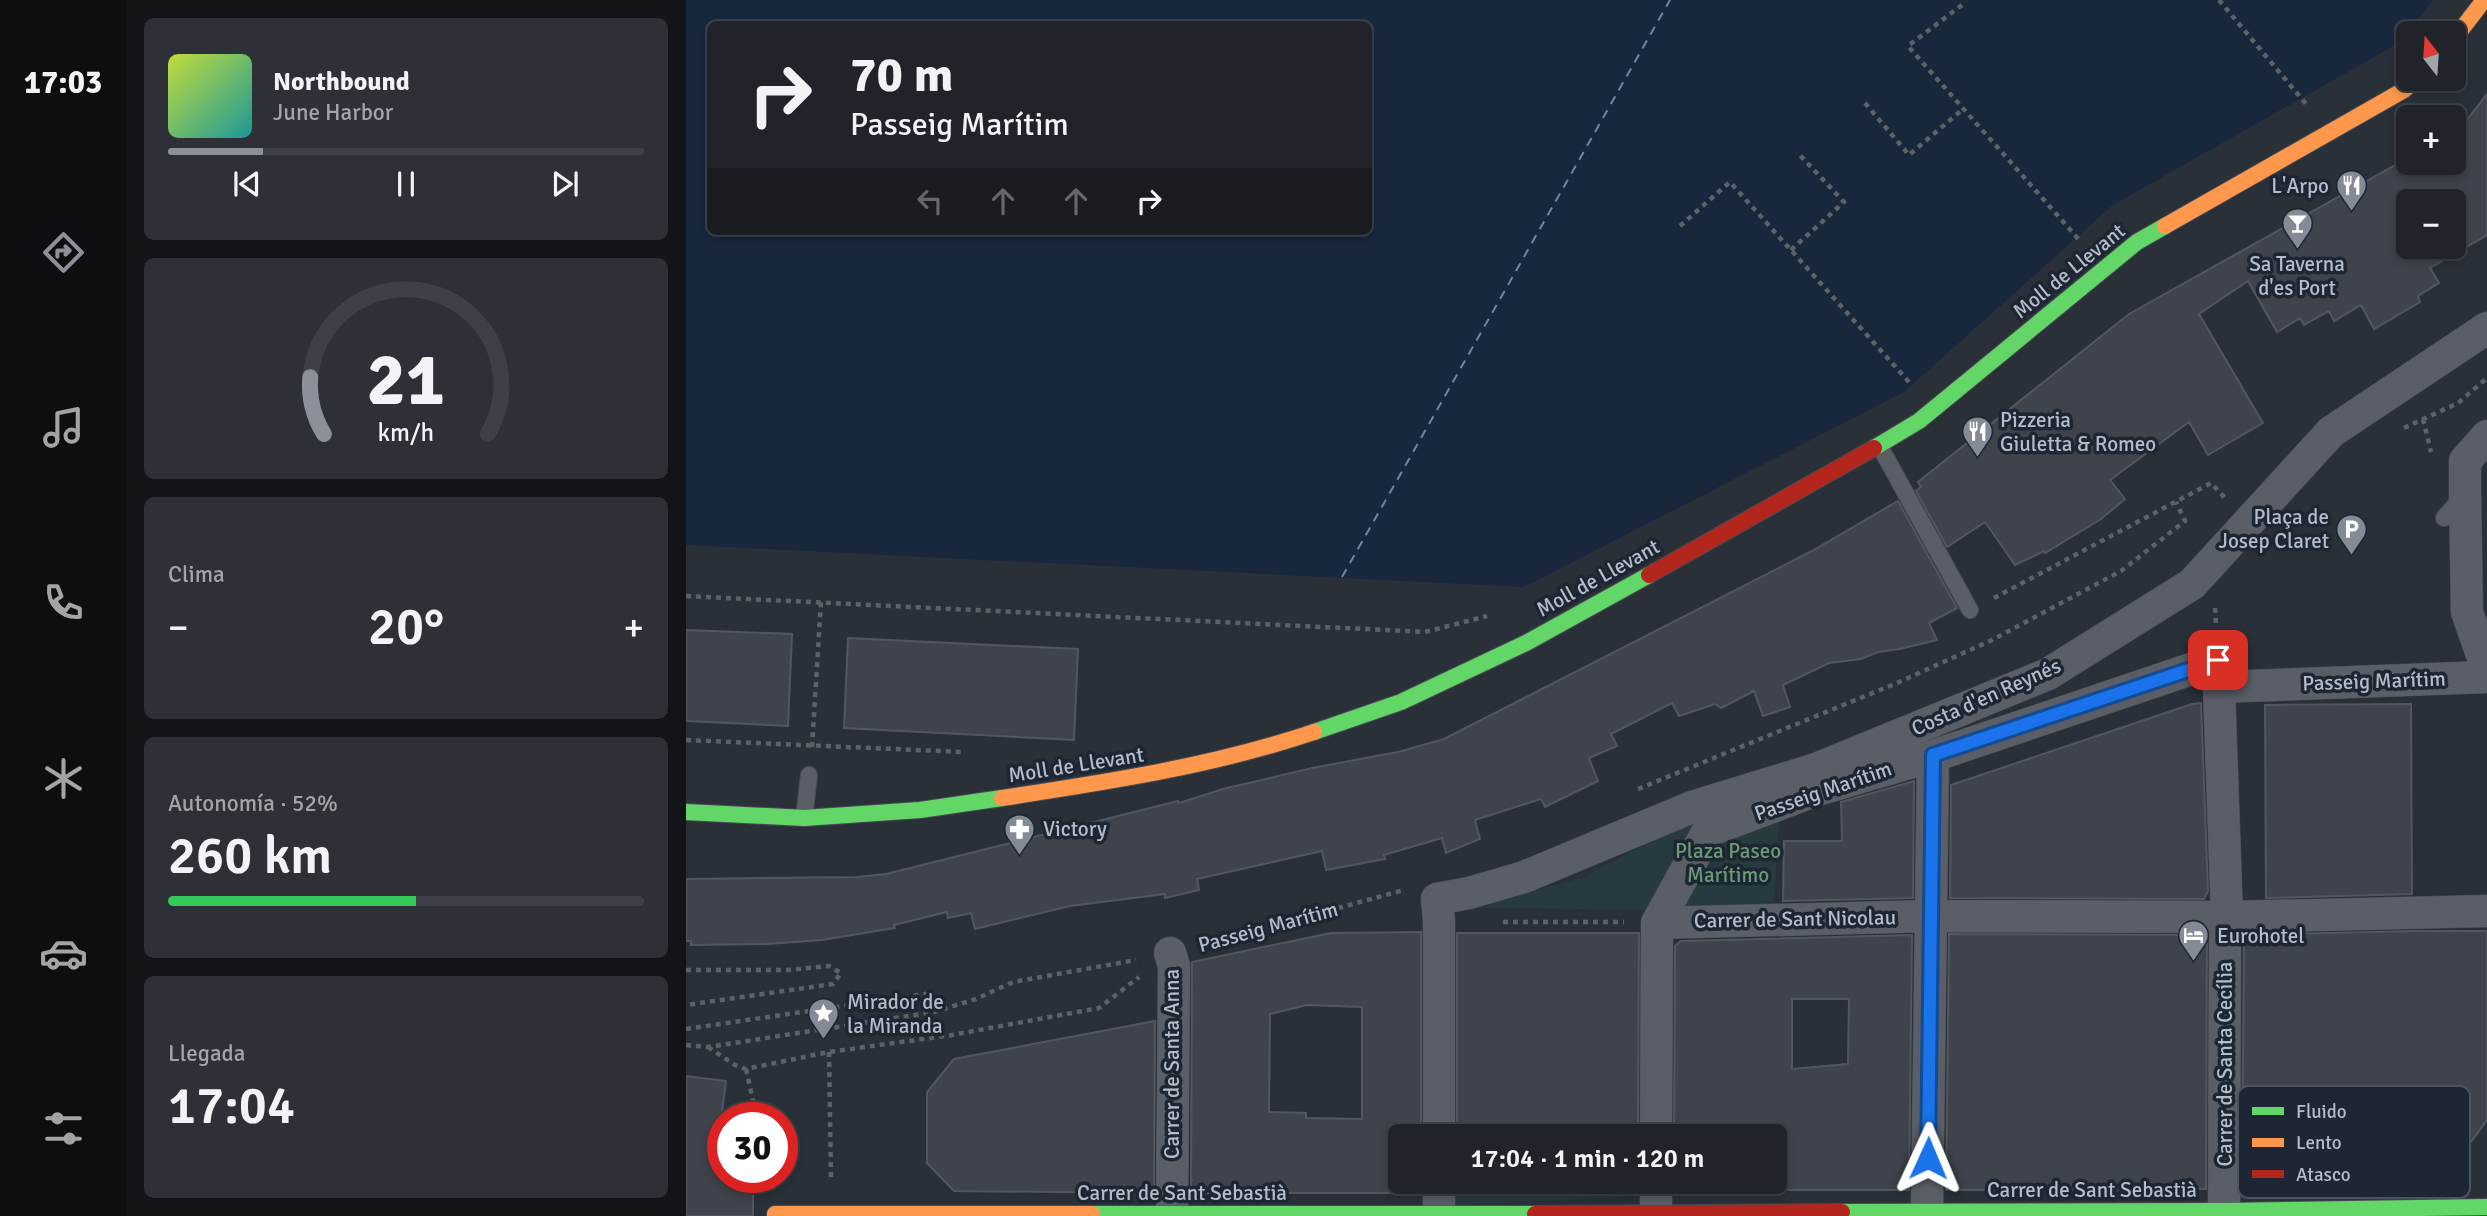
<!DOCTYPE html>
<html lang="es">
<meta charset="utf-8">
<style>
body{margin:0;font-family:Signika,sans-serif;background:#2d3036;color:#f1f3f6;height:100vh;display:flex;flex-direction:column;font-size:26px;white-space:nowrap}
*{box-sizing:border-box;margin:0}
p{font-size:23px;color:#a2a4a8}
.icon{flex:none;width:38px;height:38px;fill:none;stroke:currentColor;stroke-width:2;stroke-linecap:round;stroke-linejoin:round}
.map{position:relative;flex:1;overflow:hidden}
.details{display:flex;flex-direction:column;gap:18px;padding:18px;background:#121417;width:560px}
.details>*{flex:none}
.top-card{position:absolute;left:21px;top:21px;width:665px;height:214px;border-radius:10px;box-shadow:0 4px 10px #0003,0 0 0 2px #3d4147;background:#20242a;color:#f1f3f6;overflow:hidden}
.needle{width:46px;rotate:343deg}
.fabs{position:absolute;left:1710px;top:21px;display:grid;gap:14px}
.fabs a{display:grid;place-items:center;width:70px;height:70px;border-radius:10px;background:#20242a;box-shadow:0 4px 10px #0003,0 0 0 2px #3d4147;font-size:35px}
.speed{position:absolute;left:21px;top:1102px;display:flex;gap:14px;font-size:35px;font-weight:700;text-align:center}
.speed>*{display:grid;place-content:center;width:91px;height:91px;border-radius:50%;background:#20242a;box-shadow:0 4px 10px #0003,0 0 0 2px #3d4147;line-height:1}
.speed .limit{border:10px solid #d22;background:#fff;color:#111}
.pin{position:absolute;display:grid;place-items:center;width:60px;height:60px;color:#fff;margin:-30px;border-radius:14px;box-shadow:0 4px 10px #0006}
.me{position:absolute;width:77px;margin:-38px;rotate:1deg;stroke-linejoin:round;filter:drop-shadow(0 0 5px #0008)}
.turn{display:flex;align-items:center;gap:24px;height:147px;padding:0 28px;font-size:32px}
.turn .icon{width:91px;height:91px;stroke-width:2.5}
.turn b{display:block;font-size:49px;line-height:60px}
.lanes{display:flex;align-items:center;height:66px;padding:0 28px;background:#0003;justify-content:center;gap:35px;direction:ltr}
.lanes .off{opacity:.35}
.big{font-size:52px;font-weight:600;line-height:1.1}
.details .widget{flex:1;display:flex;flex-direction:column;justify-content:center;gap:10px;min-width:0;padding:0 24px;border-radius:10px;background:#2d3036}
.details .dial{align-items:center;gap:0}
.dial svg{height:182px;overflow:visible;fill:none;stroke:#3d4147;stroke-width:7;stroke-linecap:round;text-anchor:middle}
.dial text{fill:#f1f3f6;stroke:none}
.song{display:flex;align-items:center;gap:21px}
.cover{width:84px;height:84px;border-radius:10px;background:linear-gradient(135deg,hsl(70 70% 55%),hsl(180 70% 35%))}
.played{height:7px;border-radius:4px;background:linear-gradient(90deg,#8c9099 20%,#3d4147 20%)}
.keys{display:flex;justify-content:space-around;direction:ltr}
.heat{display:flex;justify-content:space-between;align-items:center;font-size:38px;direction:ltr}
.charge{height:10px;border-radius:5px;background:linear-gradient(90deg,#34c759 52%,#3d4147 0)}
.trip{position:absolute;left:702px;top:1124px;width:399px;height:70px;border-radius:10px;background:#20242a;box-shadow:0 4px 10px #0003,0 0 0 2px #3d4147;font-weight:600;line-height:70px;text-align:center}
main{display:flex;flex:1;min-height:0}
.tab-bar{display:flex;flex-direction:column;width:126px;justify-content:space-around;align-items:center;background:#0d0e11;color:#a2a4a8}
.tab-bar .icon{width:49px;height:49px}
.tab-bar .selected{color:#8c9099}
.tab-bar b{font-size:32px;color:#f1f3f6}
.map>svg:first-child{display:block}
</style>
<main>
<nav class="tab-bar">
<b>17:03</b>
<svg class="icon selected" aria-label="directions" viewBox="0 0 24 24"><path d="M12 3l9 9-9 9-9-9zM9 14v-3h6M13 9l2 2-2 2"/></svg>
<svg class="icon" aria-label="music" viewBox="0 0 24 24"><path d="M9 18V5l10-2v13"/><circle cx="6" cy="18" r="3"/><circle cx="16" cy="16" r="3"/></svg>
<svg class="icon" aria-label="phone" viewBox="0 0 24 24"><path d="M5 4h4l2 5-3 2q2 4 5 5l2-3 5 2v4C11 20 4 13 5 4z"/></svg>
<svg class="icon" aria-label="climate" viewBox="0 0 24 24"><path d="M12 3v18M4 7l16 10M4 17L20 7"/></svg>
<svg class="icon" aria-label="car" viewBox="0 0 24 24"><path d="M5 17H2v-5l4-1 3-4h7l3 4 3 1v5h-3M9 17h6M6 11h13"/><circle cx="7" cy="17" r="2"/><circle cx="17" cy="17" r="2"/></svg>
<svg class="icon" aria-label="filters" viewBox="0 0 24 24"><path d="M4 7h16M4 17h16"/><circle cx="9" cy="7" r="2"/><circle cx="15" cy="17" r="2"/></svg>
</nav>
<section class="details">
<div class="widget">
<div class="song"><i class="cover"></i><div><b>Northbound</b><p>June Harbor</p></div></div>
<div class="played"></div>
<div class="keys"><svg class="icon" aria-label="previous" viewBox="0 0 24 24"><path d="M18 5L8 12l10 7zM5 5v14"/></svg><svg class="icon" aria-label="pause" viewBox="0 0 24 24"><path d="M8 5v14M16 5v14"/></svg><svg class="icon" aria-label="next" viewBox="0 0 24 24"><path d="M6 5l10 7-10 7zM19 5v14"/></svg></div>
</div>
<div class="widget dial"><svg viewBox="0 0 100 80">
<path d="M14 69A42 42 0 1 1 86 69"/>
<path d="M14 69A42 42 0 0 1 8 44" stroke="#8c9099"/>
<text x="50" y="56" font-size="32" font-weight="700">21</text>
<text x="50" y="72" font-size="11">km/h</text>
</svg></div>
<div class="widget"><p>Clima</p>
<div class="heat"><a>−</a><b class="big">20°</b><a>+</a></div>
</div>
<div class="widget"><p>Autonomía · 52%</p><b class="big">260 km</b><div class="charge"></div></div>
<div class="widget"><p>Llegada</p><b class="big">17:04</b></div>
</section>
<div class="map">
<svg width="1801" height="1216" viewBox="0 0 1801 1216">
<rect width="100%" height="100%" fill="#2a3038"/>
<!-- green -->
<path fill="#273a3e" d="M1095,794L1087,911L780,908L896,878L982,832Z
M760,1181H958L956,1196L753,1206Z"/>
<!-- water -->
<path fill="#19273c" fill-rule="evenodd" d="M0,0H1747L1713,43L1427,205L1218,392L838,587L0,545ZM24,24H682V231H24Z"/>
<g fill="none" stroke-linecap="round" stroke-linejoin="round">
<!-- ferry -->
<path stroke="#6d86a8" stroke-width="2" stroke-dasharray="9 7" stroke-linecap="butt" d="M656,577L984,0"/>
</g>
<!-- building -->
<path fill="#3f444c" stroke="#52575f" stroke-width="2" fill-rule="evenodd" d="M1801,94V235L1744,268L1753,283L1732,296L1734,302L1688,329L1675,305L1648,321L1643,311L1618,325L1614,318L1591,332L1562,281L1513,314L1577,423L1522,455L1503,422L1424,480L1439,499L1415,519L1359,553L1358,551L1329,565L1299,522L1261,547L1230,491L1235,487L1232,482L1443,314L1722,158V163H1768V133L1774,129ZM1722,201H1768V247H1722Z
M1212,501L1271,608L1243,623L1251,640L1214,649L1192,652L1175,659L1143,663L1097,685L1104,707L1077,716L1068,691L1035,708L1029,704L993,716L986,703L925,734L931,746L903,758L912,781L859,807L855,799L789,820L794,839L760,853L756,838L698,855L699,859L640,870L636,851L511,879L513,890L479,898V894L384,906L289,929L285,913L262,918L261,912L208,925L209,928L136,940L81,944L5,945V941H0V879L171,877L200,874L492,801L493,803L537,789L626,768L712,752L758,739L1126,551Z
M0,630L106,634L102,726L0,721Z
M162,638L392,649L388,740L158,728Z
M1515,703L1522,891L1518,899L1264,898L1265,785L1506,704Z
M1725,704L1726,894L1580,898L1579,705Z
M1228,781L1227,898L1097,901L1098,841H1156L1155,802Z
M1727,931H1801V1120L1752,1186L1562,1189L1556,1184L1558,935Z
M735,932V1136H714V1181H735V1193H505L506,962L645,933ZM621,1005L676,1007V1119L620,1118V1113L583,1112L584,1014Z
M771,933H953L952,1136H771Z
M1263,934L1521,935L1520,1189L1260,1190Z
M1226,935L1223,1190H988V1181H1088V1136H988L989,946L995,941ZM1106,999H1163L1162,1064L1106,1069Z
M469,1021L468,1193L268,1191L241,1163V1092L268,1059Z
M0,1076L40,1081L30,1159L37,1160V1178H67V1216H0Z"/>
<g fill="none" stroke-linecap="round" stroke-linejoin="round">
<defs>
<path id="lane" d="M1193,445L1284,610
M1758,518L1777,496
M118,818L123,775"/>
<path id="street" d="M1801,436L1779,461V493L1781,612L1801,669
M1533,687L1801,677
M751,899L783,893L838,877L1006,807L1130,769L1362,674L1506,584L1645,432L1801,328
M751,899L753,921V1136
M971,923L1246,916L1541,917L1801,911
M484,953L488,966L486,1214
M970,1136L971,923L1022,831L1128,791L1247,756L1532,660L1541,917L1539,938L1538,1211
M753,1181V1215
M1241,1211L1247,756
M970,1212V1181"/>
<path id="fast" d="M1188,448L1233,421L1451,242L1479,226
M628,732L715,702L840,643L963,575
M0,812L118,818L234,810L316,798
M1156,1212L1538,1211L1801,1207
M406,1214H849"/>
<path id="slow" d="M1768,39L1798,0
M1479,226L1718,90L1730,79
M316,798C421,782 527,766 628,732
M89,1216V1214H406"/>
<path id="jam" d="M963,575L1188,448
M849,1214L1156,1212"/>
</defs>
<!-- lane casing -->
<use href="#lane" stroke="#484c55" stroke-width="18"/>
<!-- street casing -->
<use href="#street" stroke="#484c55" stroke-width="33"/>
<!-- fast casing -->
<use href="#fast" stroke="#484c55" stroke-width="18"/>
<!-- slow casing -->
<use href="#slow" stroke="#484c55" stroke-width="18"/>
<!-- jam casing -->
<use href="#jam" stroke="#484c55" stroke-width="18"/>
<!-- path -->
<path stroke="#5c6268" stroke-width="4.5" stroke-dasharray="5 5" stroke-linecap="butt" d="M1533,0L1620,104
M1276,5L1222,46L1395,242
M1179,103L1223,155L1277,109
M994,226L1044,182L1223,382
M1105,250L1158,202L1111,152
M1737,419L1745,452
M1718,428L1772,403L1801,378
M0,596L739,632L801,616
M1308,598L1525,483L1540,499
M1529,608L1530,627
M0,740L277,752
M126,747L135,602
M952,789L1211,683L1306,640L1435,571L1499,521L1490,502
M817,922H938
M517,945L718,890
M0,970H101L143,966L155,973L147,984L0,1005
M0,1029L246,993L248,1012
M0,1045L22,1047L248,1012L290,999L327,982L450,960
M22,1047L49,1065L60,1069L143,1052L266,1035L413,1008L453,977
M143,1052L145,1178
M60,1069L71,1118"/>
<!-- lane -->
<use href="#lane" stroke="#5a5e66" stroke-width="16"/>
<!-- street -->
<use href="#street" stroke="#5a5e66" stroke-width="32"/>
<!-- fast -->
<use href="#fast" stroke="#63d668" stroke-width="16"/>
<!-- slow -->
<use href="#slow" stroke="#ff974d" stroke-width="16"/>
<!-- jam -->
<use href="#jam" stroke="#b3261e" stroke-width="16"/>
</g>
<g fill="none" stroke-linecap="round" stroke-linejoin="round">
<defs>
<path id="route" d="M1242,1158L1247,755L1532,660"/>
</defs>
<!-- route casing -->
<use href="#route" stroke="#114b97" stroke-width="18"/>
<!-- route -->
<use href="#route" stroke="#1a73e8" stroke-width="12"/>
</g>
<!-- icons -->
<defs>
<symbol id="restaurant-pin" viewBox="-11 -11 22 30"><path d="M0 17L-7.5 6A9.5 9.5 0 1 1 7.5 6Z" fill="#848b96" stroke="#1d2633"/><path d="M-5-6h1v4h1v-4h1v4h1v-4h1v5L-1.5 .5V6h-2V.5L-5-1ZM5-6V6H3V1.5H1.5Q1.5-4 5-6Z" fill="#fff"/></symbol>
<symbol id="bar-pin" viewBox="-11 -11 22 30"><path d="M0 17L-7.5 6A9.5 9.5 0 1 1 7.5 6Z" fill="#848b96" stroke="#1d2633"/><path d="M-6-5H6L.8 .8V4.5H3.5V6h-7V4.5H-.8V.8Z" fill="#fff"/></symbol>
<symbol id="parking-pin" viewBox="-11 -11 22 30"><path d="M0 17L-7.5 6A9.5 9.5 0 1 1 7.5 6Z" fill="#848b96" stroke="#1d2633"/><path d="M-3.5-5.5H1a3.5 3.5 0 0 1 0 7H-1V5.5H-3.5ZM-1-3.4V-.6H.8a1.4 1.4 0 0 0 0-2.8Z" fill="#fff"/></symbol>
<symbol id="pharmacy-pin" viewBox="-11 -11 22 30"><path d="M0 17L-7.5 6A9.5 9.5 0 1 1 7.5 6Z" fill="#848b96" stroke="#1d2633"/><path d="M-2-6h4v4h4v4h-4v4h-4v-4h-4v-4h4Z" fill="#fff"/></symbol>
<symbol id="hotel-pin" viewBox="-11 -11 22 30"><path d="M0 17L-7.5 6A9.5 9.5 0 1 1 7.5 6Z" fill="#848b96" stroke="#1d2633"/><path d="M-6-4.5h1.5V1H6V5H4.5V3h-9V5H-6ZM-4 0a1.8 1.8 0 1 1 3.6 0ZM.5 0V-2.5h3Q6-2.5 6 0Z" fill="#fff"/></symbol>
<symbol id="sight-pin" viewBox="-11 -11 22 30"><path d="M0 17L-7.5 6A9.5 9.5 0 1 1 7.5 6Z" fill="#848b96" stroke="#1d2633"/><path d="M0-6L1.8-2.2L6-1.7L2.9 1.2L3.7 5.4L0 3.3L-3.7 5.4L-2.9 1.2L-6-1.7L-1.8-2.2Z" fill="#fff"/></symbol>
</defs>
<g fill-rule="evenodd">
<use href="#restaurant-pin" x="1648" y="168" width="35" height="47"/>
<use href="#bar-pin" x="1594" y="206" width="35" height="47"/>
<use href="#restaurant-pin" x="1274" y="414" width="35" height="47"/>
<use href="#parking-pin" x="1648" y="512" width="35" height="47"/>
<use href="#pharmacy-pin" x="316" y="812" width="35" height="47"/>
<use href="#hotel-pin" x="1490" y="918" width="35" height="47"/>
<use href="#sight-pin" x="120" y="996" width="35" height="47"/>
</g>
<g text-anchor="middle" dominant-baseline="central" stroke-width="7" stroke-linejoin="round" paint-order="stroke">
<!-- poi labels -->
<g font-size="21" fill="#b4bcc9" stroke="#1d2633" text-anchor="start">
<text x="1643" y="186" text-anchor="end">L'Arpo</text>
<text x="1611" y="264" text-anchor="middle">Sa Taverna<tspan x="1611" dy="24">d'es Port</tspan></text>
<text x="1314" y="420">Pizzeria<tspan x="1314" dy="24">Giuletta &amp; Romeo</tspan></text>
<text x="1643" y="517" text-anchor="end">Plaça de<tspan x="1643" dy="24">Josep Claret</tspan></text>
<text x="357" y="829">Victory</text>
<text x="1531" y="936">Eurohotel</text>
<text x="161" y="1002">Mirador de<tspan x="161" dy="24">la Miranda</tspan></text>
</g>
<!-- street labels -->
<g font-size="21" fill="#b4bcc9" stroke="#1d2633">
<text transform="translate(1383 271) rotate(-39)">Moll de Llevant</text>
<text transform="translate(912 578) rotate(-29)">Moll de Llevant</text>
<text transform="translate(1688 681) rotate(-2)">Passeig Marítim</text>
<text transform="translate(1300 697) rotate(-24)">Costa d'en Reynés</text>
<text transform="translate(390 765) rotate(-9)">Moll de Llevant</text>
<text transform="translate(1137 791) rotate(-19)">Passeig Marítim</text>
<text transform="translate(1109 919) rotate(-1)">Carrer de Sant Nicolau</text>
<text transform="translate(582 927) rotate(-15)">Passeig Marítim</text>
<text transform="translate(486 1064) rotate(-90)">Carrer de Santa Anna</text>
<text transform="translate(1539 1064) rotate(-90)">Carrer de Santa Cecília</text>
<text x="1406" y="1190">Carrer de Sant Sebastià</text>
<text x="496" y="1193">Carrer de Sant Sebastià</text>
</g>
<!-- park labels -->
<g font-size="21" fill="#6b9a76" stroke="#1d2633">
<text x="1042" y="851">Plaza Paseo<tspan x="1042" dy="24">Marítimo</tspan></text>
</g>
</g>
<!-- legend -->
<rect x="1552" y="1086" width="232" height="112" rx="10" fill="#1d2633" stroke="#4a5360" stroke-width="2"/>
<rect x="1566" y="1107" width="32" height="8" fill="#63d668"/>
<rect x="1566" y="1138" width="32" height="9" fill="#ff974d"/>
<rect x="1566" y="1170" width="32" height="8" fill="#b3261e"/>
<g font-size="19" fill="#b4bcc9">
<text x="1610" y="1118">Fluido</text>
<text x="1610" y="1149">Lento</text>
<text x="1610" y="1181">Atasco</text>
</g>
</svg>
<div class="fabs">
<a><svg class="needle" viewBox="-14 -14 28 28"><path d="M0-13l5 13h-10z" fill="#e53935"/><path d="M0 13l5-13h-10z" fill="#a2a4a8"/></svg></a>
<a>+</a>
<a>−</a>
</div>
<div class="speed"><div class="limit">30</div></div>
<div class="pin" style="left:1532px;top:660px;background:#d93025"><svg class="icon" aria-label="arrive" viewBox="0 0 24 24"><path d="M6 21V4h12l-3 4 3 4H6"/></svg></div>
<svg class="me" style="left:1242px;top:1158px" viewBox="-20 -20 40 40"><path d="M0-17L14 15 0 8-14 15z" fill="#1a73e8" stroke="#fff" stroke-width="4"/></svg>
<div class="trip">17:04 · 1 min · 120 m</div>
<div class="top-card">
<div class="turn"><svg class="icon" aria-label="right" viewBox="0 0 24 24"><path d="M7 20v-9h11M14 6l5 5-5 5"/></svg><div><b>70 m</b>Passeig Marítim</div></div>
<div class="lanes"><svg class="icon off" aria-label="left" viewBox="0 0 24 24"><path d="M17 20v-9H6M10 6l-5 5 5 5"/></svg><svg class="icon off" aria-label="ahead" viewBox="0 0 24 24"><path d="M12 20V5M6 11l6-6 6 6"/></svg><svg class="icon off" aria-label="ahead" viewBox="0 0 24 24"><path d="M12 20V5M6 11l6-6 6 6"/></svg><svg class="icon" aria-label="right" viewBox="0 0 24 24"><path d="M7 20v-9h11M14 6l5 5-5 5"/></svg></div>
</div>
</div>
</main>
